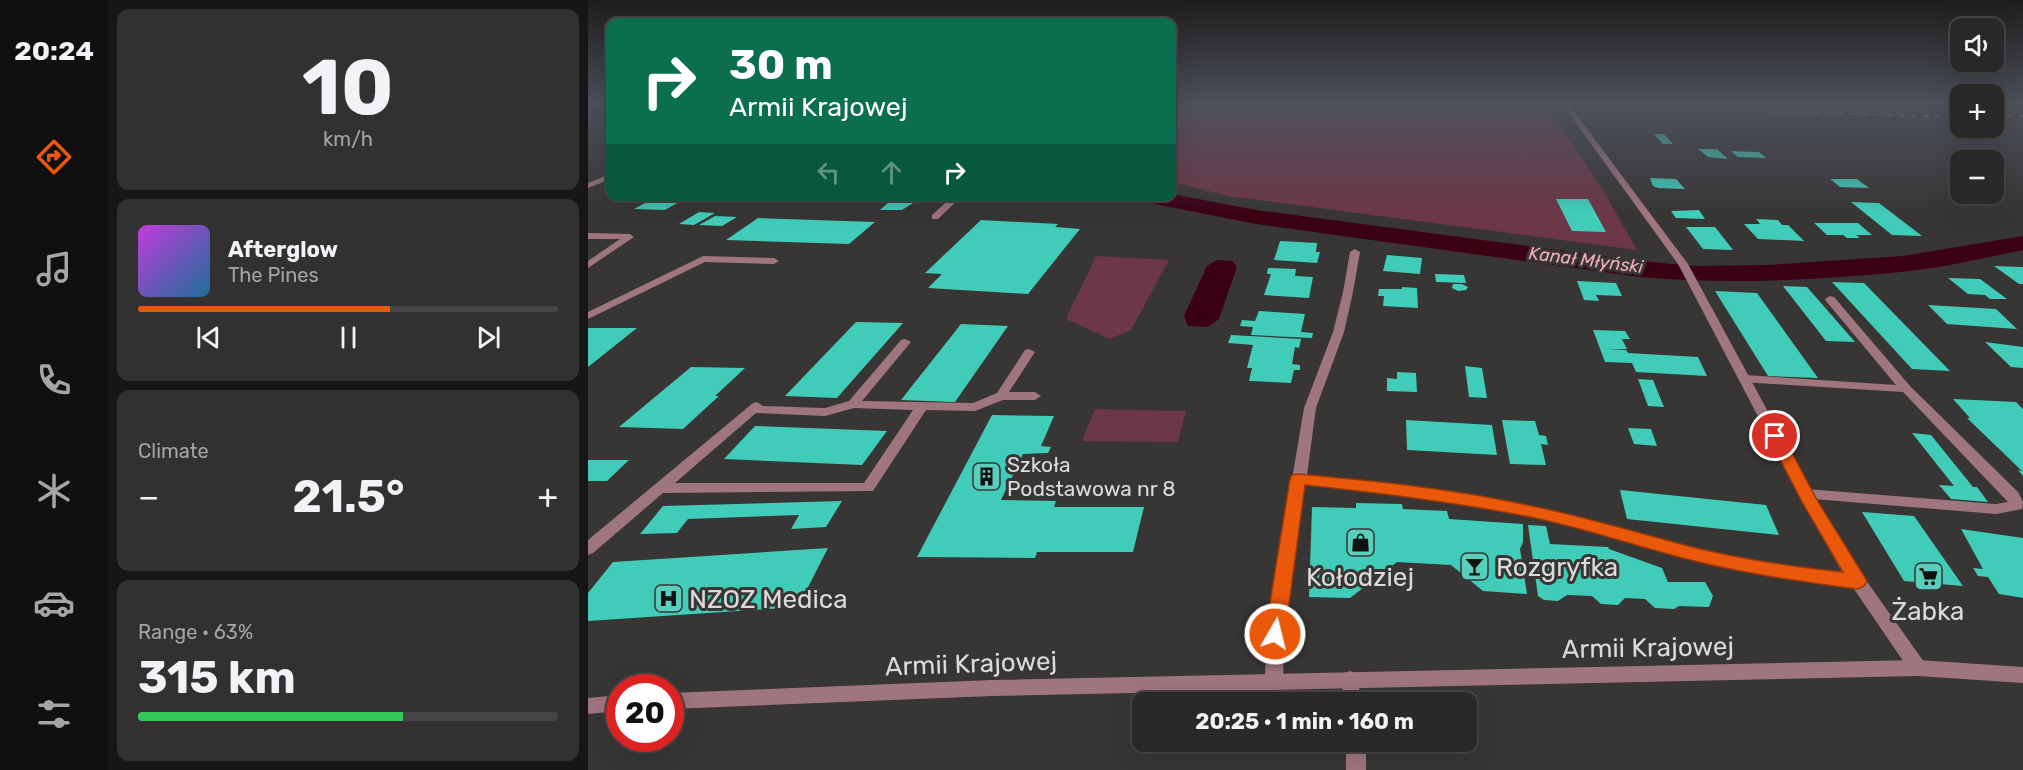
<!DOCTYPE html>
<meta charset="utf-8">
<style>
body{margin:0;font-family:Rubik,sans-serif;background:#323030;color:#f1f3f6;height:100vh;display:flex;flex-direction:column;font-size:22px;white-space:nowrap}
*{box-sizing:border-box;margin:0}
p{font-size:20px;color:#a5a6a8}
.icon{flex:none;width:33px;height:33px;fill:none;stroke:currentColor;stroke-width:2;stroke-linecap:round;stroke-linejoin:round}
.map{position:relative;flex:1;overflow:hidden}
.side{display:flex;flex-direction:column;gap:9px;padding:9px;background:#171616;width:480px}
.side>*{flex:none}
.hud{position:absolute;left:18px;top:18px;width:570px;height:183px;border-radius:12px;box-shadow:0 6px 24px #0002,0 0 0 2px #464445;background:#0b6e4f;color:#fff;overflow:hidden}
.controls{position:absolute;left:1362px;top:18px;display:grid;gap:12px}
.controls a{display:grid;place-items:center;width:54px;height:54px;border-radius:12px;background:#2a2828;box-shadow:0 6px 24px #0002,0 0 0 2px #464445;font-size:30px}
.speed{position:absolute;left:18px;top:674px;display:flex;gap:12px;font-size:30px;font-weight:700;text-align:center}
.speed>*{display:grid;place-content:center;width:78px;height:78px;border-radius:50%;background:#2a2828;box-shadow:0 6px 24px #0002,0 0 0 2px #464445;line-height:1}
.speed .limit{border:9px solid #d22;background:#fff;color:#111}
.pin{position:absolute;display:grid;place-items:center;width:51px;height:51px;color:#fff;margin:-26px;border:3px solid #fff;border-radius:50%;box-shadow:0 2px 6px #0007}
.me{position:absolute;width:66px;margin:-33px;rotate:8deg;stroke-linejoin:round;filter:drop-shadow(0 0 4px #0008)}
.turn{display:flex;align-items:center;gap:21px;height:126px;padding:0 24px;font-size:27px}
.turn .icon{width:78px;height:78px;stroke-width:2.5}
.turn b{display:block;font-size:42px;line-height:51px}
.lanes{display:flex;align-items:center;height:57px;padding:0 24px;background:#0003;justify-content:center;gap:30px;direction:ltr}
.lanes .off{opacity:.35}
.big{font-size:45px;font-weight:700;line-height:1.1}
.side .widget{flex:1;display:flex;flex-direction:column;justify-content:center;gap:9px;min-width:0;padding:0 21px;border-radius:12px;background:#323030}
.side .dial{align-items:center;gap:0}
.dial b{font-size:78px;line-height:1}
.song{display:flex;align-items:center;gap:18px}
.cover{width:72px;height:72px;border-radius:9px;background:linear-gradient(135deg,hsl(290 70% 55%),hsl(200 70% 35%))}
.played{height:6px;border-radius:3px;background:linear-gradient(90deg,#ea580c 60%,#464445 60%)}
.keys{display:flex;justify-content:space-around;direction:ltr}
.heat{display:flex;justify-content:space-between;align-items:center;font-size:33px;direction:ltr}
.charge{height:9px;border-radius:4px;background:linear-gradient(90deg,#34c759 63%,#464445 0)}
.trip{position:absolute;left:544px;top:692px;width:345px;height:60px;border-radius:12px;background:#2a2828;box-shadow:0 6px 24px #0002,0 0 0 2px #464445;font-weight:700;line-height:60px;text-align:center}
main{display:flex;flex:1;min-height:0}
.tabs{display:flex;flex-direction:column;width:108px;justify-content:space-around;align-items:center;background:#111010;color:#a5a6a8}
.tabs .icon{width:42px;height:42px}
.tabs .on{color:#ea580c}
.tabs b{font-size:27px;color:#f1f3f6}
.map>svg:first-child{display:block}
</style>
<main>
<nav class="tabs">
<b>20:24</b>
<svg class="icon on" aria-label="directions" viewBox="0 0 24 24"><path d="M12 3l9 9-9 9-9-9zM9 14v-3h6M13 9l2 2-2 2"/></svg>
<svg class="icon" aria-label="music" viewBox="0 0 24 24"><path d="M9 18V5l10-2v13"/><circle cx="6" cy="18" r="3"/><circle cx="16" cy="16" r="3"/></svg>
<svg class="icon" aria-label="phone" viewBox="0 0 24 24"><path d="M5 4h4l2 5-3 2q2 4 5 5l2-3 5 2v4C11 20 4 13 5 4z"/></svg>
<svg class="icon" aria-label="climate" viewBox="0 0 24 24"><path d="M12 3v18M4 7l16 10M4 17L20 7"/></svg>
<svg class="icon" aria-label="car" viewBox="0 0 24 24"><path d="M5 17H2v-5l4-1 3-4h7l3 4 3 1v5h-3M9 17h6M6 11h13"/><circle cx="7" cy="17" r="2"/><circle cx="17" cy="17" r="2"/></svg>
<svg class="icon" aria-label="filters" viewBox="0 0 24 24"><path d="M4 7h16M4 17h16"/><circle cx="9" cy="7" r="2"/><circle cx="15" cy="17" r="2"/></svg>
</nav>
<section class="side">
<div class="widget dial"><b>10</b><p>km/h</p></div>
<div class="widget">
<div class="song"><i class="cover"></i><div><b>Afterglow</b><p>The Pines</p></div></div>
<div class="played"></div>
<div class="keys"><svg class="icon" aria-label="previous" viewBox="0 0 24 24"><path d="M18 5L8 12l10 7zM5 5v14"/></svg><svg class="icon" aria-label="pause" viewBox="0 0 24 24"><path d="M8 5v14M16 5v14"/></svg><svg class="icon" aria-label="next" viewBox="0 0 24 24"><path d="M6 5l10 7-10 7zM19 5v14"/></svg></div>
</div>
<div class="widget"><p>Climate</p>
<div class="heat"><a>−</a><b class="big">21.5°</b><a>+</a></div>
</div>
<div class="widget"><p>Range · 63%</p><b class="big">315 km</b><div class="charge"></div></div>
</section>
<div class="map">
<svg width="1435" height="770" viewBox="0 0 1435 770">
<rect width="100%" height="100%" fill="#383535"/>
<!-- green -->
<path fill="#6c3746" d="M584,105H721L965,114L1016,192L1049,250L641,196L584,182Z
M508,256L581,260L543,330L522,339L478,319Z
M507,409L598,411L590,442L494,441Z"/>
<!-- water -->
<path fill="#3b0016" d="M629,260L644,261L649,267L631,319L620,327L600,326L596,316L619,266Z"/>
<g fill="none" stroke-linecap="round" stroke-linejoin="round">
<!-- canal -->
<path fill="#3b0016" fill-rule="evenodd" d="M0,105L22,107V117L0,115Z
M584,194L668,210L1052,261L1108,266L1179,265L1315,256L1435,236V250C1395,258 1354,268 1313,272C1226,280 1139,285 1052,277L668,224L562,203L554,201L551,196H584Z"/>
</g>
<!-- building -->
<path fill="#41ccb9" d="M1066,134H1076L1085,144H1075Z
M1110,149H1129L1140,159L1120,157Z
M1143,151L1171,152L1178,158L1150,157Z
M1062,178L1088,179L1097,189L1070,188L1065,186Z
M1242,179H1269L1281,188L1252,187Z
M300,196H336L314,210H292L301,202H293Z
M968,199H1000L1018,232L984,231Z
M59,202L74,203L91,202L77,210L46,209Z
M1263,202L1291,203L1334,236L1304,235Z
M1111,210L1117,219L1088,218L1083,211Z
M111,212L127,213L106,225L91,224Z
M127,216L149,217L134,226L111,225Z
M170,218L287,222L261,244L138,240Z
M1168,219L1190,220L1194,225H1200L1216,241L1170,239L1156,224H1172Z
M393,220L470,224L467,227L492,229L440,294L340,288L354,274L337,273Z
M1226,223H1270L1284,235H1268L1272,238H1259L1255,235H1239Z
M1098,227H1127L1145,250L1115,249Z
M692,241L729,243L728,252H732L729,263L686,260Z
M799,255L834,258L832,274L795,271Z
M1406,266L1435,267V284H1431Z
M680,268L708,269L707,276L725,277L721,298L676,295L683,274H679Z
M847,274L876,275L878,283L848,282Z
M1360,278L1392,279L1419,299H1402L1397,295L1380,294Z
M989,281L1028,283L1034,296L1008,295L1011,301L996,300Z
M1244,282L1276,283L1362,371L1324,369Z
M865,284H874L880,287L878,290L870,291L864,288Z
M1195,286L1219,287L1267,342L1238,341Z
M814,287L829,288L830,308L795,306L796,296H790L791,289H814Z
M1127,291L1169,293L1230,378L1180,376Z
M1340,305L1408,309L1429,329L1359,324Z
M671,311L717,314L713,332L725,333L724,338L663,335L665,327L652,326L654,320L667,321Z
M268,322L315,323L249,398L197,396Z
M373,324L420,326L367,402L313,400Z
M0,328H49L0,367Z
M1005,330L1037,331L1042,339H1034L1039,349H1020L1038,350L1040,353L1110,357L1119,376L1048,372L1044,363L1017,362Z
M643,335L713,339L711,348L707,347L704,364L712,365V370H706L703,383L661,381L664,368H659L665,345L640,343Z
M1397,342L1435,347V368L1423,367Z
M877,366L894,368L899,398L881,397Z
M103,367L157,368L127,396H131L95,429L31,427Z
M809,372L828,373L829,392L799,391V378L809,379Z
M1050,379L1065,380L1076,407L1060,406Z
M1365,399L1428,402L1435,409V476L1430,470L1434,471L1379,418H1382Z
M404,415L466,416L453,446L463,447L460,453L435,454L413,500L468,501L466,507H556L545,552H449L447,558L329,557Z
M818,420L904,425L909,455L819,450Z
M914,420L947,421L951,435L958,436L960,445L953,444L958,465L922,464Z
M167,426L299,431L274,465L136,459Z
M1040,428L1063,429L1069,446L1046,444Z
M1324,433L1343,435L1385,487H1389L1400,502L1363,499L1351,485L1366,486Z
M0,460H41L19,481H0Z
M1032,490L1178,505L1191,535L1039,519Z
M254,501L238,527L203,529L211,515L100,519L89,533L52,534L75,506Z
M768,503L814,504L815,509L859,511L861,519L935,524V542L932,549L939,594L895,591L863,565L809,562L792,575H783L784,581L762,598L721,597L724,507L768,508Z
M1274,512L1326,516L1375,586L1316,581Z
M940,525L958,526L962,544L1020,547L1021,549L1074,568L1080,582H1117L1125,596L1121,607L1091,606L1086,609L1067,608L1057,599L1037,598L1030,605L1013,604L1004,596L979,595L970,601L956,600L950,596Z
M1373,529L1435,538V598L1411,594L1400,577L1390,576L1385,568L1395,569Z
M240,548L210,607L0,621V593L25,562Z"/>
<g fill="none" stroke-linecap="round" stroke-linejoin="round">
<!-- service -->
<path fill="#9f757f" fill-rule="evenodd" d="M0,233L42,234L46,237L0,268V261L32,239H0Z
M767,249L772,252L765,292L756,332L728,408L719,475L820,485L961,510L1091,544L1184,565L1270,575L1276,577L1278,581L1276,585L1270,587L1184,577L1091,556L961,520L820,495L717,484L696,634L695,682L692,688L686,690L680,688L677,682L678,634L716,408L745,332L755,292L762,252Z
M115,256L186,258L191,261L186,264L117,262L0,319V312Z
M1242,296L1246,297L1322,386L1430,492L1435,502L1434,509L1408,514L1213,498L1211,494L1213,490L1218,489L1408,504L1420,502L1315,392L1153,382L1151,379L1157,375L1308,385L1238,301L1237,299Z
M317,339L323,342L274,401L385,403L409,393L437,350L441,349L447,352L421,392H447L453,396L447,400H415L387,411L338,410L285,491L75,493L5,553L0,555V540L165,403L169,402L175,406L237,408L261,401L313,340ZM266,408L325,410L276,483H87L168,413L237,416Z"/>
<!-- minor -->
<path fill="#9f757f" fill-rule="evenodd" d="M975,105H981L1100,264L1229,502L1263,559L1336,662L1339,668L1336,674L1330,676L1324,674L1251,567L1215,502L1090,264Z
M22,174V179L0,188V183Z
M365,196H374L350,219H344V215Z
M762,671L768,673L774,702H756L753,679L756,673Z
M758,741H778V770H758Z"/>
<!-- tertiary -->
<path fill="#9f757f" fill-rule="evenodd" d="M1330,660L1435,667V683L1330,676L404,696L82,709V693L404,680Z
M32,695V711L0,714V698Z"/>
<!-- rail -->
<path stroke="#908e8e" stroke-width="2" stroke-dasharray="6 6" stroke-linecap="butt" d="M951,105L1372,117
M1406,115L1435,116"/>
</g>
<!-- sky -->
<linearGradient id="sky" x2="0" y2="1"><stop stop-color="#1f1d1d"/><stop offset="0.49" stop-color="#4d515c"/><stop offset="1" stop-color="#4d515c" stop-opacity="0"/></linearGradient>
<rect width="1435" height="213" fill="url(#sky)"/>
<!-- route -->
<path fill="#ea580c" stroke="#983908" stroke-width="1.5" d="M1187,432L1195,436L1229,500L1276,576L1279,581L1276,586L1270,589C1209,581 1150,573 1091,557C1041,544 992,527 942,517C867,502 792,493 717,485L697,634L694,640L687,642L680,640L677,634L702,479L704,475L710,474C788,481 867,489 944,506C993,516 1041,530 1089,543C1143,558 1199,566 1255,572L1214,502L1180,436Z"/>
<!-- icons -->
<defs>
<symbol id="building-square" viewBox="-11 -11 22 22"><rect x="-9" y="-9" width="18" height="18" rx="4" fill="#5acebd" stroke="#383535"/><path d="M-4-6H4V6H1V3H-1V6H-4ZM-2.5-4.3h1.7v1.8h-1.7ZM.8-4.3h1.7v1.8H.8ZM-2.5-1h1.7V.8h-1.7ZM.8-1h1.7V.8H.8Z" fill="#111"/></symbol>
<symbol id="shop-square" viewBox="-11 -11 22 22"><rect x="-9" y="-9" width="18" height="18" rx="4" fill="#5acebd" stroke="#383535"/><path d="M-5-2.5h2.3a2.7 3.5 0 0 1 5.4 0H5L5.5 6h-11ZM-1.5-2.5h3a1.5 2.3 0 0 0-3 0Z" fill="#111"/></symbol>
<symbol id="bar-square" viewBox="-11 -11 22 22"><rect x="-9" y="-9" width="18" height="18" rx="4" fill="#5acebd" stroke="#383535"/><path d="M-6-5H6L.8 .8V4.5H3.5V6h-7V4.5H-.8V.8Z" fill="#111"/></symbol>
<symbol id="supermarket-square" viewBox="-11 -11 22 22"><rect x="-9" y="-9" width="18" height="18" rx="4" fill="#5acebd" stroke="#383535"/><path d="M-6-5.5h2.5l.6 2H6L4.5 2H-2.5L-4.4-4H-6ZM-1.5 3.2a1.3 1.3 0 1 0 .1 0ZM3 3.2a1.3 1.3 0 1 0 .1 0Z" fill="#111"/></symbol>
<symbol id="hospital-square" viewBox="-11 -11 22 22"><rect x="-9" y="-9" width="18" height="18" rx="4" fill="#5acebd" stroke="#383535"/><path d="M-5-5h3v3.5h4V-5h3V5h-3V1.5h-4V5h-3Z" fill="#111"/></symbol>
</defs>
<g fill-rule="evenodd">
<use href="#building-square" x="382" y="460" width="33" height="33"/>
<use href="#shop-square" x="756" y="526" width="33" height="33"/>
<use href="#bar-square" x="870" y="550" width="33" height="33"/>
<use href="#supermarket-square" x="1324" y="560" width="33" height="33"/>
<use href="#hospital-square" x="64" y="582" width="33" height="33"/>
</g>
<g text-anchor="middle" dominant-baseline="central" stroke-width="6" stroke-linejoin="round" paint-order="stroke">
<!-- far-water labels -->
<g font-size="18" font-style="italic" fill="#f7acbe" stroke="#383535">
<text transform="translate(998 260) rotate(7)">Kanał Młyński</text>
</g>
<!-- poi labels -->
<g font-size="21" fill="#dcdada" stroke="#383535" text-anchor="start">
<text x="419" y="464">Szkoła<tspan x="419" dy="24">Podstawowa nr 8</tspan></text>
</g>
<!-- near-poi labels -->
<g font-size="26" fill="#dcdada" stroke="#383535" text-anchor="start">
<text x="908" y="567">Rozgryfka</text>
<text x="772" y="577" text-anchor="middle">Kołodziej</text>
<text x="101" y="599">NZOZ Medica</text>
<text x="1340" y="611" text-anchor="middle">Żabka</text>
</g>
<!-- near-street labels -->
<g font-size="26" fill="#dcdada" stroke="#383535">
<text transform="translate(1060 648) rotate(-1)">Armii Krajowej</text>
<text transform="translate(383 664) rotate(-2)">Armii Krajowej</text>
</g>
</g>
</svg>
<div class="controls">
<a><svg class="icon" aria-label="sound" viewBox="0 0 24 24"><path d="M4 9h4l5-4v14l-5-4H4zM17 9q2 3 0 6"/></svg></a>
<a>+</a>
<a>−</a>
</div>
<div class="speed"><div class="limit">20</div></div>
<div class="pin" style="left:1187px;top:436px;background:#d93025"><svg class="icon" aria-label="arrive" viewBox="0 0 24 24"><path d="M6 21V4h12l-3 4 3 4H6"/></svg></div>
<svg class="me" style="left:687px;top:634px" viewBox="-20 -20 40 40"><circle r="17" fill="#ea580c" stroke="#fff" stroke-width="3"/><path d="M0-11L8 9 0 5-8 9z" fill="#fff"/></svg>
<div class="trip">20:25 · 1 min · 160 m</div>
<div class="hud">
<div class="turn"><svg class="icon" aria-label="right" viewBox="0 0 24 24"><path d="M7 20v-9h11M14 6l5 5-5 5"/></svg><div><b>30 m</b>Armii Krajowej</div></div>
<div class="lanes"><svg class="icon off" aria-label="left" viewBox="0 0 24 24"><path d="M17 20v-9H6M10 6l-5 5 5 5"/></svg><svg class="icon off" aria-label="ahead" viewBox="0 0 24 24"><path d="M12 20V5M6 11l6-6 6 6"/></svg><svg class="icon" aria-label="right" viewBox="0 0 24 24"><path d="M7 20v-9h11M14 6l5 5-5 5"/></svg></div>
</div>
</div>
</main>
